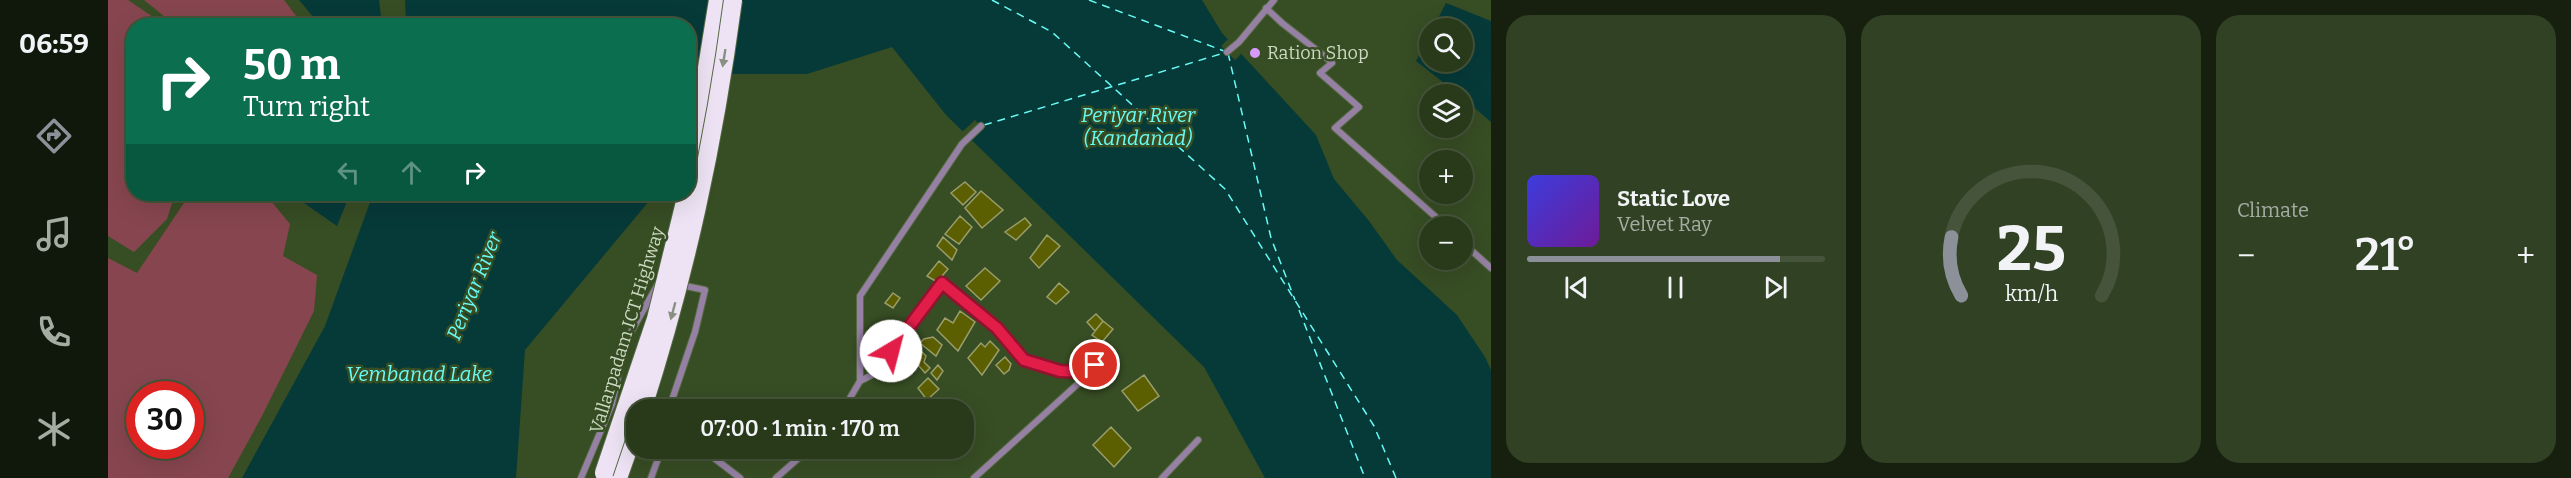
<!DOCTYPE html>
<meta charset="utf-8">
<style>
body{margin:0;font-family:Bitter,serif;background:#314124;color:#f1f3f6;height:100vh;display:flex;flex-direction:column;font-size:22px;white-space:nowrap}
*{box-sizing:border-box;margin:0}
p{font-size:20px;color:#a5ada3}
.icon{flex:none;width:33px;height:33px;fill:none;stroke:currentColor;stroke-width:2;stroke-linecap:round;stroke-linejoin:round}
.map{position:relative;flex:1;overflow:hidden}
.details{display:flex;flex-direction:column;gap:15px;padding:15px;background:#17200f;width:1080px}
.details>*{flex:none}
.hud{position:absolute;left:18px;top:18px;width:570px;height:183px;border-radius:24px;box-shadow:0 6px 24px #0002,0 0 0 2px #45543a;background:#0b6e4f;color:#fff;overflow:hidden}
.buttons{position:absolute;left:1311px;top:18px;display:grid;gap:12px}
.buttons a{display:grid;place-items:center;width:54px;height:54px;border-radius:50%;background:#293a1b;box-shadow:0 6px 24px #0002,0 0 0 2px #45543a;font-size:30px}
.speed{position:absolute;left:18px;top:381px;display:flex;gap:12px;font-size:30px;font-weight:700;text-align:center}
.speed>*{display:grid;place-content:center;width:78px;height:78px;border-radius:50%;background:#293a1b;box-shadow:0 6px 24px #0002,0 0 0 2px #45543a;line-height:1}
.speed .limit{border:9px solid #d22;background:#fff;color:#111}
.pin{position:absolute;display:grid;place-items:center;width:51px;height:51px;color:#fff;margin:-26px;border:3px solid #fff;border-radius:50%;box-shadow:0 2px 6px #0007}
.me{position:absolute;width:66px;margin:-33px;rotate:37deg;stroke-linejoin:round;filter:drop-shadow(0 0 4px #0008)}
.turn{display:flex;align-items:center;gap:21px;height:126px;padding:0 18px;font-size:27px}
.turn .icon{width:78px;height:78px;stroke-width:2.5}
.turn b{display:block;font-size:42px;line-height:51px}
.lanes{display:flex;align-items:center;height:57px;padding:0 18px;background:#0003;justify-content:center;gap:30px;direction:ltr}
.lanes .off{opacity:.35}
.big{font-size:45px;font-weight:600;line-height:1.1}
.details .tile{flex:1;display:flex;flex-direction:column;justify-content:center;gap:9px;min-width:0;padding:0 21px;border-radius:24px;background:#314124}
.details .dial{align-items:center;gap:0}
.dial svg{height:156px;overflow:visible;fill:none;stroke:#45543a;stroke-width:7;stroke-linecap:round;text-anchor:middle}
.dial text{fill:#f1f3f6;stroke:none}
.song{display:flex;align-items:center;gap:18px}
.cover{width:72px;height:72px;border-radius:9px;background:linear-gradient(135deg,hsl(240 70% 55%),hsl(280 70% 35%))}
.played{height:6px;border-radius:3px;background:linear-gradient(90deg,#8c9099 85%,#45543a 85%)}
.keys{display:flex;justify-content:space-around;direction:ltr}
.heat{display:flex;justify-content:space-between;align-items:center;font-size:33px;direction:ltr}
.details .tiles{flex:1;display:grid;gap:15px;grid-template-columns:repeat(3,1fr)}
.trip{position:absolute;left:518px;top:399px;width:348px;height:60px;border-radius:24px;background:#293a1b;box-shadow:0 6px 24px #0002,0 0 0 2px #45543a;font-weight:600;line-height:60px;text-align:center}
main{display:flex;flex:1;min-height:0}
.tabs{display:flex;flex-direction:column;width:108px;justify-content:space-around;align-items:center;background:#10170b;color:#a5ada3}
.tabs .icon{width:42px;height:42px}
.tabs .on{color:#8c9099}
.tabs b{font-size:27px;color:#f1f3f6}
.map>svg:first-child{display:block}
</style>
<main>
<nav class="tabs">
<b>06:59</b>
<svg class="icon on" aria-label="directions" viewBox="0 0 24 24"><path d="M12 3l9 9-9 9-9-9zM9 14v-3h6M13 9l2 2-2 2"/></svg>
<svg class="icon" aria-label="music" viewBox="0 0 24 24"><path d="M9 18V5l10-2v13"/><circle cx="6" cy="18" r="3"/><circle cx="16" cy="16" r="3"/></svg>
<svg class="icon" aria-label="phone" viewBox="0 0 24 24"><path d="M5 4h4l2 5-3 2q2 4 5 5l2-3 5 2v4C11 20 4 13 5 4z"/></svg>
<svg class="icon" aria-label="climate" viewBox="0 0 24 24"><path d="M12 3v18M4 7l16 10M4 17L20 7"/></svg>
</nav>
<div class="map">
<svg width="1383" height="478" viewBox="0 0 1383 478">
<rect width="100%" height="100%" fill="#374d24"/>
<!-- green -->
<path fill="#87464f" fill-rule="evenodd" d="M0,0H20L57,25L26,26V194H67L59,219L26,252L0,236Z
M36,0H176L195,25H67Z
M82,194H142L163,201L182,224L175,256L209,275L206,311L154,416L120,478H0V258L29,273ZM32,394H82V446H32Z"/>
<!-- water -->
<path fill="#063a39" d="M191,0H271L274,25H212Z
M297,0H1094L1114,33L1208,135L1226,179L1261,221L1289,260L1349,315L1377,357L1383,370V478H1157L1096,367L838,115L784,47L699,74H585L581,98L580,26L298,25Z
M1338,3L1383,21V122L1355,98L1354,94H1350L1308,61L1321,36L1322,62H1354V28H1325Z
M183,194H242L229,226Z
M265,194H547L417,350L408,478H134L217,326Z"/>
<!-- pier -->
<path fill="#374d24" d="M1120,39L1134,53L1127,60L1113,46Z
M867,120L876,129L862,142L853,133Z"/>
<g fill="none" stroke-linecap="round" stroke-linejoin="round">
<!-- ferry -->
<path stroke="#67fbf6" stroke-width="1.5" stroke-dasharray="8 6" stroke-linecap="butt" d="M884,0L944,32L1117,189L1266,426L1288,478
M981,0L1116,51
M1120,53L1163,238L1187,300
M876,125L1116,53
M1191,310L1257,478"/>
</g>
<!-- building -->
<path fill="#5b5e01" stroke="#9a9e6b" stroke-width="1.5" d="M857,182L868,192L855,205L843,193Z
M873,191L895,210L874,228L857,208Z
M852,216L864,227L851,244L837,234Z
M917,218L923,225L908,240L897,232Z
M939,235L952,246L931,268L922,258Z
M835,237L849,250L844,260L829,246Z
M831,261L840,269L829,282L819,276Z
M877,268L892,281L873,300L858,286Z
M951,283L961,292L948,304L939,297Z
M785,293L792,298L785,308L777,303Z
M852,311L867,322L850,351L829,330L837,318L845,323Z
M988,314L995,321L987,331L979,322Z
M995,321L1005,329L994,342L984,335Z
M758,336L767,343L759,351L752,344Z
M825,337L834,345L828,356L812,343L816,339Z
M882,341L891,350L874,375L860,358L873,343L877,347Z
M772,351L776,355L770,368L763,359Z
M813,351L818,356L816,362L822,368L817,373L805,359Z
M897,357L903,364L901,370L896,374L888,365Z
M830,365L835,371L829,380L823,373Z
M1036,375L1051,396L1030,411L1014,391Z
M820,378L831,389L819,400L810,388Z
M1003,427L1023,448L1006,467L985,445Z
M787,448H803L795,456Z"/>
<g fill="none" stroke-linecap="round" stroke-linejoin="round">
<defs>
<path id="street" d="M1158,8L1174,23L1220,59L1224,63L1212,73L1251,107L1227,128L1338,226
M1119,52L1131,42L1166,0
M1354,242L1383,268
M752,381L766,374L834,283L889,328L916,361L952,371L980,372
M539,399L560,410
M563,410L564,400L587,332L597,290L573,285
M735,410L752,381V296L854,144L873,126
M593,448L632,478
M473,478L504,404L518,341L550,284
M543,478L554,448
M668,478L702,448
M866,478L973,381L987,365L978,355L986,344
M1054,478L1090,440"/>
<path id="highway" d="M580,185L610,0
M510,478L528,427"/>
</defs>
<!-- street casing -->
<use href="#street" stroke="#556943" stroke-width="8"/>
<!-- highway casing -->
<use href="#highway" stroke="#556943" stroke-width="20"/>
<!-- street -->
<use href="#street" stroke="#9681a4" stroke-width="6"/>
<!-- highway -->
<use href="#highway" stroke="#ede3f4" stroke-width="18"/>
<defs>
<path id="highway-bridge" d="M534,410C578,273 606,143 625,0
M496,473L548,319L579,194"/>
</defs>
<!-- highway-bridge casing -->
<use href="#highway-bridge" stroke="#556943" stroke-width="20" stroke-linecap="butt"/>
<!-- highway-bridge -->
<use href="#highway-bridge" stroke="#ede3f4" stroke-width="18"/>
</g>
<!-- one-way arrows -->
<defs><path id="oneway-solid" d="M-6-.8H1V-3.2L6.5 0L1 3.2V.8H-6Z" transform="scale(1.5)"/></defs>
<g fill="#899082">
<use href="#oneway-solid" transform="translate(616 58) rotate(99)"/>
<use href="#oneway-solid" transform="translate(565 311) rotate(105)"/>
</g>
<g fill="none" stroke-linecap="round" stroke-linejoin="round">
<defs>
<path id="route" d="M783,351L834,283L889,328L916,360L952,371L980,372L987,365"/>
</defs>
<!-- route casing -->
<use href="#route" stroke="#92132f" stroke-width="15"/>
<!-- route -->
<use href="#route" stroke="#e11d48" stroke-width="10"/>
</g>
<!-- markers -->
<circle fill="#d69bfa" stroke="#374d24" stroke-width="2" cx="1147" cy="53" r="6"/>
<g text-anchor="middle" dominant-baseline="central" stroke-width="5" stroke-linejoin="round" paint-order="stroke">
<!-- poi labels -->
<g font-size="18" fill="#cbd9c1" stroke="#374d24" text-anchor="start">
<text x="1159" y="53">Ration Shop</text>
</g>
<!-- street labels -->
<g font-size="18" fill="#cbd9c1" stroke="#374d24">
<text transform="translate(519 330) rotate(-73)">Vallarpadam ICT Highway</text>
</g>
<!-- water labels -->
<g font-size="20" font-style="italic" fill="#67fbf6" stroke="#374d24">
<text x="1030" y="115">Periyar River<tspan x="1030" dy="23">(Kandanad)</tspan></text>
<text transform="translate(366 286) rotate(-68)">Periyar River</text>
<text x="311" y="374">Vembanad Lake</text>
</g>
</g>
</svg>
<div class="buttons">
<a><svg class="icon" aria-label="search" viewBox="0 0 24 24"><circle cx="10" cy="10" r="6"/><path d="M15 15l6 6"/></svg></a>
<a><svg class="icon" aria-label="layers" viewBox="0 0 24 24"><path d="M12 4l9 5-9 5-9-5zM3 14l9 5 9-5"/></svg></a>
<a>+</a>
<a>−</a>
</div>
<div class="speed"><div class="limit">30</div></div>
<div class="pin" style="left:987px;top:365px;background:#d93025"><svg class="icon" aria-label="arrive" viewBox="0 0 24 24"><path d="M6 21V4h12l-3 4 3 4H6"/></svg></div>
<svg class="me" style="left:783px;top:351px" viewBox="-20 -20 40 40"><circle r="19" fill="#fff"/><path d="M0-13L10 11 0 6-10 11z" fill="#e11d48"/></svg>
<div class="trip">07:00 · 1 min · 170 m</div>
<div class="hud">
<div class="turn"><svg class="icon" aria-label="right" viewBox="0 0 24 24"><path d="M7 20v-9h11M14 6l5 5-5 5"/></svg><div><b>50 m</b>Turn right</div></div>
<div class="lanes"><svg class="icon off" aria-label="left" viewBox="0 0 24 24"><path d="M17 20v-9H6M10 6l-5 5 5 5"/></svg><svg class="icon off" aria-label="ahead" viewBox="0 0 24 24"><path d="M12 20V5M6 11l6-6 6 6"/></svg><svg class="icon" aria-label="right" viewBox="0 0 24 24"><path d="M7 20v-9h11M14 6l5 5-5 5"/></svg></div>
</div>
</div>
<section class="details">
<div class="tiles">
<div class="tile">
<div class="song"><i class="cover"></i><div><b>Static Love</b><p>Velvet Ray</p></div></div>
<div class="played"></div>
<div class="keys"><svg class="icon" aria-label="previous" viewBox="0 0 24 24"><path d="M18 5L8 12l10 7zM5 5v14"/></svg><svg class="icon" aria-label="pause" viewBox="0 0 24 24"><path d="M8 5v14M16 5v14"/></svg><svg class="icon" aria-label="next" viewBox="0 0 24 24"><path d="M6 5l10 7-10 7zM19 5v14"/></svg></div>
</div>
<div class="tile dial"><svg viewBox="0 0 100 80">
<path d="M14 69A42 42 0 1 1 86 69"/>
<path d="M14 69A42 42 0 0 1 9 39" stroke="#8c9099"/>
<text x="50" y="56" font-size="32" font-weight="700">25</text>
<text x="50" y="72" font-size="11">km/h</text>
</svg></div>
<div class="tile"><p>Climate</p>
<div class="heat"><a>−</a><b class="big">21°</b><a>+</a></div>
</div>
</div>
</section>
</main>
